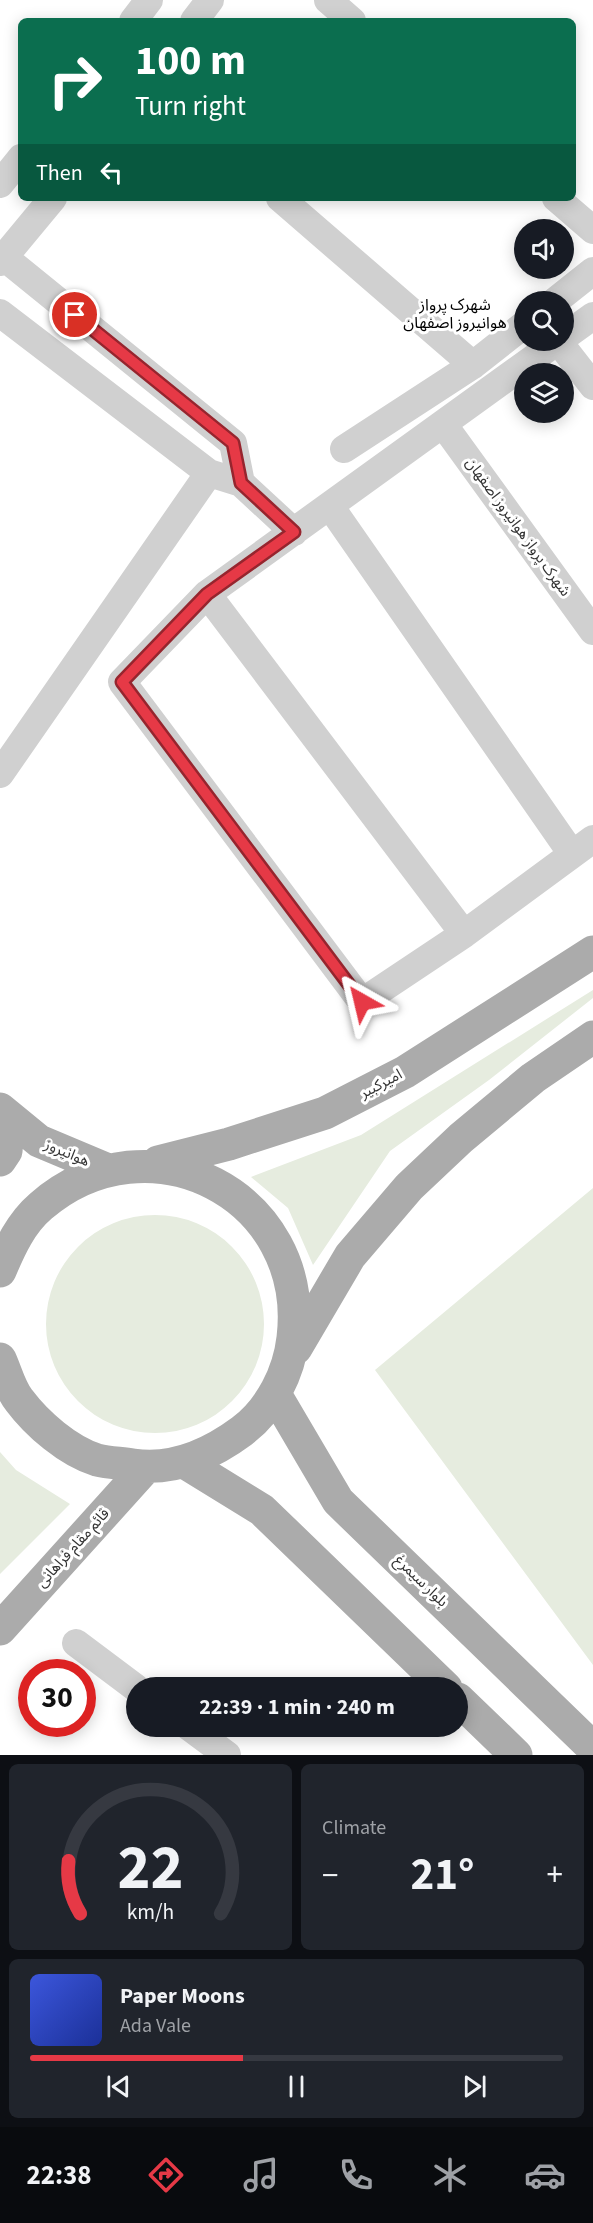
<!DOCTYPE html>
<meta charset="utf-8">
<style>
body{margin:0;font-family:"Source Sans 3","Noto Sans Arabic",sans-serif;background:#20242c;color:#f1f3f6;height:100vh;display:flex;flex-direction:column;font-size:22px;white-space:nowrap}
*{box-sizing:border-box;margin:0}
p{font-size:20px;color:#9ea1a6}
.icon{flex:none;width:33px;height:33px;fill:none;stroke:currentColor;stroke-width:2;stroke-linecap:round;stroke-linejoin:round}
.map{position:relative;height:1755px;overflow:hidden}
.drawer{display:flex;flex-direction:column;gap:9px;padding:9px;background:#0d0f14;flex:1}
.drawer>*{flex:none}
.hud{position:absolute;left:18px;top:18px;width:558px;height:183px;border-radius:9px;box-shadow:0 3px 15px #0003;background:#0b6e4f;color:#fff;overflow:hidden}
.fabs{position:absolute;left:514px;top:219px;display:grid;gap:12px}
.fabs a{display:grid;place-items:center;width:60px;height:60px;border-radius:50%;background:#171b24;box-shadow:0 3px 15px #0003;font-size:30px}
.speed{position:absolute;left:18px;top:1659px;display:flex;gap:12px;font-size:30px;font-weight:700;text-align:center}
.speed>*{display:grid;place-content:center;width:78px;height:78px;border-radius:50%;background:#171b24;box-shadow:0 3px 15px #0003;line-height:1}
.speed .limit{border:9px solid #d22;background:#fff;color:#111}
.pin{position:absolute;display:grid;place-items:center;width:51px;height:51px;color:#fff;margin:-26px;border:3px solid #fff;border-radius:50%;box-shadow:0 2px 6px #0007}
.me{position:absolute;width:66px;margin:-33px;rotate:323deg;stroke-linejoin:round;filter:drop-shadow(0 0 4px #0008)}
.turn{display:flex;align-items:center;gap:21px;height:126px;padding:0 18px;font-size:27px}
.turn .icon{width:78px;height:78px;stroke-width:2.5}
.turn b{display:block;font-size:42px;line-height:51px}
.then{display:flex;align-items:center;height:57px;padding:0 18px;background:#0003;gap:12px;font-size:22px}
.big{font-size:45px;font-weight:700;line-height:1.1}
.drawer .tile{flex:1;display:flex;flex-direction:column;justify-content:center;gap:9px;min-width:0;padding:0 21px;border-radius:9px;background:#20242c}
.drawer .dial{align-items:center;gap:0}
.dial svg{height:156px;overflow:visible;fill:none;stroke:#363941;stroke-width:7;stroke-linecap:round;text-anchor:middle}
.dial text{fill:#f1f3f6;stroke:none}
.song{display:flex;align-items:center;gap:18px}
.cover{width:72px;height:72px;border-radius:9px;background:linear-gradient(135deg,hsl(230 70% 55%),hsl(230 70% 35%))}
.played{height:6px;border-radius:3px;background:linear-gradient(90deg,#e63946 40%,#363941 40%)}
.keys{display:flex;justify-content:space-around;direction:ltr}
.heat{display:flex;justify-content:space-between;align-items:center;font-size:33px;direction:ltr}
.drawer .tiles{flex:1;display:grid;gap:9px;grid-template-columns:1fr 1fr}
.tile:last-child{grid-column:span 2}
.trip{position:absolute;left:126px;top:1677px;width:342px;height:60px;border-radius:30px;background:#171b24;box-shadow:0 3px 15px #0003;font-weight:700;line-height:60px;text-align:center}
.menu{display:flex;height:96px;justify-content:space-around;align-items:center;background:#090b0e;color:#9ea1a6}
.menu .icon{width:42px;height:42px}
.menu .current{color:#e63946}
.menu b{font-size:27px;color:#f1f3f6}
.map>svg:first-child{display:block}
</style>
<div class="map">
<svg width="593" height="1755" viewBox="0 0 593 1755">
<rect width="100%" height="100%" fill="#fff"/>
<!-- green -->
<path fill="#e6ecdf" d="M593,990V998L489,1080L390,1151L313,1265L288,1208L251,1177L361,1135Z
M593,1188V1665L375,1370Z
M46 1324a109 109 0 1 1 218 0a109 109 0 1 1-218 0Z
M0,1452L16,1470L70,1504L0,1574Z"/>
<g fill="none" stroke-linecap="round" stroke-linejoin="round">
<!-- minor -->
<path stroke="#d0d0d0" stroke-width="28" d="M328,0L352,21
M133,21L149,0
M194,21L210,0
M0,184L21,158
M280,198L473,365
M556,198L593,230
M0,254L233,443L241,483
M0,262L53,198
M554,302L593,271
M0,313L209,473L241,483L294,532
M564,337L593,316
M559,340L207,594L122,682L362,1002L464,934L593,839
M558,341L593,386
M443,424L593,631
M344,449L473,365L525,324
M330,506L572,854
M207,594L464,934
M0,774L209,473
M76,1643L136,1688
M188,1726L227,1755"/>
<!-- major -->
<path stroke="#ababab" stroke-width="33" d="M0,1109L39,1141L108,1170
M0,1160L6,1151L9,1117
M158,1162L229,1144L325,1113L405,1072L593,952
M0,1271C10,1247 21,1223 41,1206C149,1113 310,1195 293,1338C289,1373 271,1409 242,1431C211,1454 173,1471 133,1465C121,1463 109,1463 97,1460C68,1451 37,1424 19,1400C10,1389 6,1372 0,1359
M296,1348L350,1256L409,1187L461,1138L533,1078L593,1037
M275,1394L338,1501L593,1748
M184,1462L262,1510L446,1688
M0,1629L146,1467
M458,1699L516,1755"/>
</g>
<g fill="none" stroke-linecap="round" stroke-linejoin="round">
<defs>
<path id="route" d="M75,315L233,443L241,483L294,532L207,594L122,682L362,1002"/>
</defs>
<!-- route casing -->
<use href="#route" stroke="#96252e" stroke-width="15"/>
<!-- route -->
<use href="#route" stroke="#e63946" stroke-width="10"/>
</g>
<g text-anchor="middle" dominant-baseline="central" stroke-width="6" stroke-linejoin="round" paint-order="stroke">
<!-- street labels -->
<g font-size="15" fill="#333" stroke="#fff">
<text transform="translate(518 527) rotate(54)">شهرک پرواز هوانیروز اصفهان</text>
<text transform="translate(381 1084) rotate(-28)">امیرکبیر</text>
<text transform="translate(67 1153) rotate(23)">هوانیروز</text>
<text transform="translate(73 1548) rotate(-48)">قائم مقام فراهانی</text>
<text transform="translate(421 1581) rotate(44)">بلوار سیمرغ</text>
</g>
<!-- neighbourhood labels -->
<g font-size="16" fill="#000" stroke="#fff">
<text x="455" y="305">شهرک پرواز<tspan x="455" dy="18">هوانیروز اصفهان</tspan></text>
</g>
</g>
</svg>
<div class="fabs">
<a><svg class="icon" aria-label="sound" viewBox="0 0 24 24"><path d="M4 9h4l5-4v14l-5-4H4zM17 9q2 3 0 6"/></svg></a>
<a><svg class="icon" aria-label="search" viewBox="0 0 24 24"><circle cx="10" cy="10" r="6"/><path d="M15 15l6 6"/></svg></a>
<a><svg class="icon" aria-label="layers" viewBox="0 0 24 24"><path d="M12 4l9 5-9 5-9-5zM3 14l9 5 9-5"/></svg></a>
</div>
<div class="speed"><div class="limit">30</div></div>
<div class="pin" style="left:75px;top:315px;background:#d93025"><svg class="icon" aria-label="arrive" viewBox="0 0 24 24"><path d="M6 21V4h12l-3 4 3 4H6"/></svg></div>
<svg class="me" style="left:362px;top:1002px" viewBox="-20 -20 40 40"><path d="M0-17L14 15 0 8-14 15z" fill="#e63946" stroke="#fff" stroke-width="4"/></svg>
<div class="trip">22:39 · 1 min · 240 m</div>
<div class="hud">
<div class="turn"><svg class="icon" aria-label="right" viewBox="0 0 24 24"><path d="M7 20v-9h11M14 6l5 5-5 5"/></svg><div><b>100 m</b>Turn right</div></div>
<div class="then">Then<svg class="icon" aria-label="left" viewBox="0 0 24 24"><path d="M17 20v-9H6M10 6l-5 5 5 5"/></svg></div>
</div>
</div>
<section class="drawer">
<div class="tiles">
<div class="tile dial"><svg viewBox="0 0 100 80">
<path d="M14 69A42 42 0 1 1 86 69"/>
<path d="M14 69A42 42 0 0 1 8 42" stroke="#e63946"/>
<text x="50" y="56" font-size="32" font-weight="700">22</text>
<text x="50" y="72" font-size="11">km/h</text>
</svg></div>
<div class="tile"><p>Climate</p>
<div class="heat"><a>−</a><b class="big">21°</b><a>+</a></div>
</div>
<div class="tile">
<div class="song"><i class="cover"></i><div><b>Paper Moons</b><p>Ada Vale</p></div></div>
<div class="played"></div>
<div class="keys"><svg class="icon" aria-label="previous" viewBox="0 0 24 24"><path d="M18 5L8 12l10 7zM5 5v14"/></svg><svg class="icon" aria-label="pause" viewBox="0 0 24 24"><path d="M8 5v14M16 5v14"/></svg><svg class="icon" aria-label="next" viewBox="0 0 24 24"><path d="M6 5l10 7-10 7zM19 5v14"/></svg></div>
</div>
</div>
</section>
<nav class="menu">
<b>22:38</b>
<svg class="icon current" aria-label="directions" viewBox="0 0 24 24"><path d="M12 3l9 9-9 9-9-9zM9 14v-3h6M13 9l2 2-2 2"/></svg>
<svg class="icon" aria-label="music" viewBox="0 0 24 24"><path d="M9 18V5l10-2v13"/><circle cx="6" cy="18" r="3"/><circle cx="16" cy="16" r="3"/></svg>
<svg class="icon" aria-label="phone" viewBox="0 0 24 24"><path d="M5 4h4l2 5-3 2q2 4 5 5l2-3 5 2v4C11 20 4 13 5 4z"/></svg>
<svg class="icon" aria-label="climate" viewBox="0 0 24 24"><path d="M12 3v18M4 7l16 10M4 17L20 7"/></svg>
<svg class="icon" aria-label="car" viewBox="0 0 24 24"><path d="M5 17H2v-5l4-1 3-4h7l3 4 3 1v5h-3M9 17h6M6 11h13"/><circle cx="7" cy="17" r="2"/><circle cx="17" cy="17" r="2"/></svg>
</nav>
